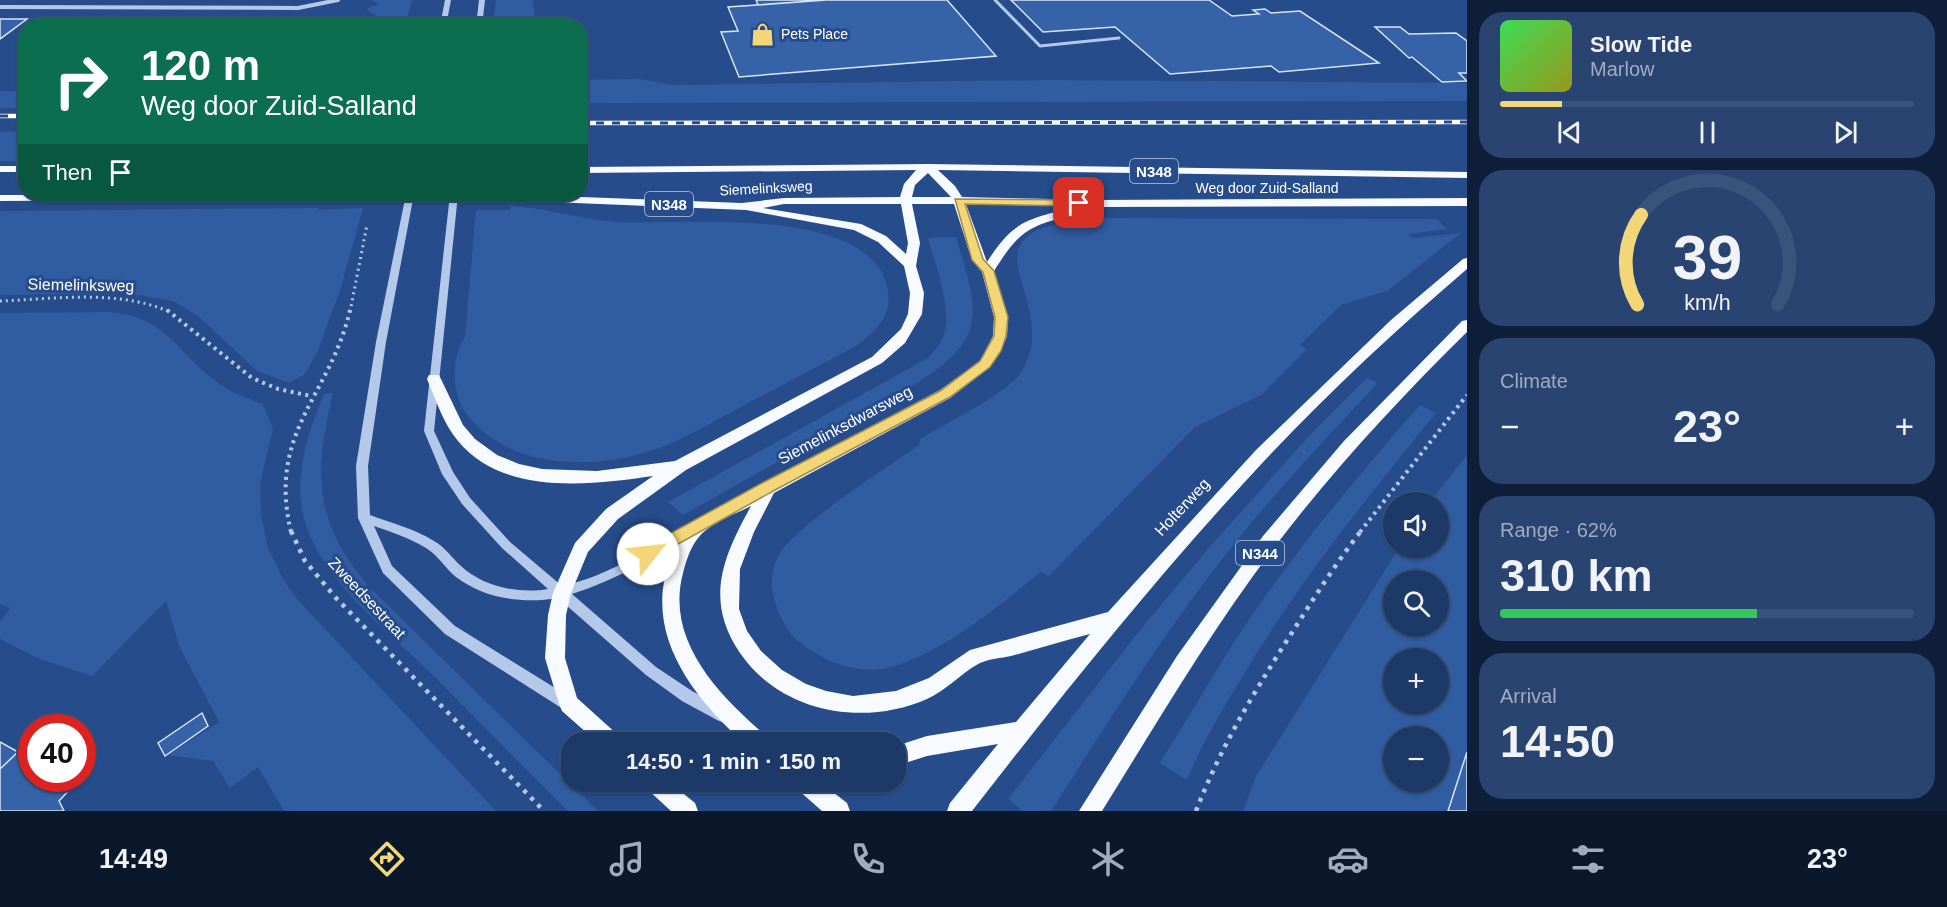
<!DOCTYPE html>
<meta charset="utf-8">
<style>
body{margin:0;font-family:Helvetica,sans-serif;background:#294471;color:#f1f3f6;height:100vh;display:flex;flex-direction:column;font-size:22px;white-space:nowrap}
*{box-sizing:border-box;margin:0}
p{font-size:20px;color:#a0acc0}
.icon{flex:none;width:33px;height:33px;fill:none;stroke:currentColor;stroke-width:2;stroke-linecap:round;stroke-linejoin:round}
.map{position:relative;flex:1;overflow:hidden}
.panel{display:flex;flex-direction:column;gap:12px;padding:12px;background:#0f1f39;width:480px}
.panel>*{flex:none}
.guide{position:absolute;left:18px;top:18px;width:570px;height:183px;border-radius:24px;box-shadow:0 2px 4px #0004,0 0 0 2px #3a537c;background:#0b6e4f;color:#fff;overflow:hidden}
.buttons{position:absolute;left:1383px;top:492px;display:grid;gap:12px}
.buttons a{display:grid;place-items:center;width:66px;height:66px;border-radius:50%;background:#1c3968;box-shadow:0 2px 4px #0004,0 0 0 2px #3a537c;font-size:30px}
.speed{position:absolute;left:18px;top:714px;display:flex;gap:12px;font-size:30px;font-weight:700;text-align:center}
.speed>*{display:grid;place-content:center;width:78px;height:78px;border-radius:50%;background:#1c3968;box-shadow:0 2px 4px #0004,0 0 0 2px #3a537c;line-height:1}
.speed .limit{border:9px solid #d22;background:#fff;color:#111}
.pin{position:absolute;display:grid;place-items:center;width:51px;height:51px;color:#fff;margin:-26px;border-radius:12px;box-shadow:0 3px 9px #0006}
.me{position:absolute;width:66px;margin:-33px;rotate:61deg;stroke-linejoin:round;filter:drop-shadow(0 0 4px #0008)}
.turn{display:flex;align-items:center;gap:21px;height:126px;padding:0 24px;font-size:27px}
.turn .icon{width:78px;height:78px;stroke-width:2.5}
.turn b{display:block;font-size:42px;line-height:51px}
.then{display:flex;align-items:center;height:57px;padding:0 24px;background:#0003;gap:12px;font-size:22px}
.big{font-size:45px;font-weight:700;line-height:1.1}
.panel .widget{flex:1;display:flex;flex-direction:column;justify-content:center;gap:9px;min-width:0;padding:0 21px;border-radius:24px;background:#294471}
.panel .dial{align-items:center;gap:0}
.dial svg{height:156px;overflow:visible;fill:none;stroke:#3a537c;stroke-width:7;stroke-linecap:round;text-anchor:middle}
.dial text{fill:#f1f3f6;stroke:none}
.song{display:flex;align-items:center;gap:18px}
.cover{width:72px;height:72px;border-radius:9px;background:linear-gradient(135deg,hsl(130 70% 55%),hsl(60 70% 35%))}
.played{height:6px;border-radius:3px;background:linear-gradient(90deg,#f3d678 15%,#3a537c 15%)}
.keys{display:flex;justify-content:space-around;direction:ltr}
.heat{display:flex;justify-content:space-between;align-items:center;font-size:33px;direction:ltr}
.charge{height:9px;border-radius:4px;background:linear-gradient(90deg,#34c759 62%,#3a537c 0)}
.trip{position:absolute;left:561px;top:732px;width:345px;height:60px;border-radius:24px;background:#1c3968;box-shadow:0 2px 4px #0004,0 0 0 2px #3a537c;font-weight:700;line-height:60px;text-align:center}
.tabs{display:flex;height:96px;justify-content:space-around;align-items:center;background:#0b172a;color:#a0acc0}
.tabs .icon{width:42px;height:42px}
.tabs .current{color:#f3d678}
.tabs b{font-size:27px;color:#f1f3f6}
main{display:flex;flex:1;min-height:0}
.map>svg:first-child{display:block}
</style>
<main>
<div class="map">
<svg width="1467" height="811" viewBox="0 0 1467 811">
<rect width="100%" height="100%" fill="#264c8b"/>
<!-- green -->
<path fill="#305da2" fill-rule="evenodd" d="M371,0H412L405,25H373L377,16L366,9L379,4Z
M496,0H533L535,25H493Z
M639,79L673,85L1045,80L1467,83V101L581,103V80Z
M0,91H25V108H0Z
M25,131V162L0,161V132Z
M511,206C548,208 583,220 619,222C685,225 866,204 887,286C894,314 877,331 856,346C813,369 771,391 728,414C703,427 677,443 650,451C592,470 511,469 469,417C451,396 450,359 465,337L476,210H510Z
M320,208L316,210L363,208L341,287L318,351L305,374L289,383L257,371L199,317L173,301L127,293L0,295V211Z
M1101,218L1437,219L1447,229L1408,234L1413,238L1461,233L1387,291L1341,305L1300,345L1307,349L1261,395L1195,427L1049,576L1041,572C997,607 942,654 887,668C866,673 839,667 821,656C808,649 794,640 786,627C774,606 766,582 777,558C791,528 888,467 919,445L920,439C944,424 1009,393 1022,371C1066,297 943,228 1101,218Z
M956,237C979,314 989,338 914,385L683,515L668,502L928,358C932,353 937,348 940,343C957,317 935,266 928,238Z
M106,312C166,315 174,350 217,382C230,393 247,398 263,404L273,429L260,483L261,515L268,548L283,579L297,599L496,811H284L258,767L230,788L213,761L168,755L219,722L179,646L166,601L92,676L37,658L0,639V622L10,608L0,604V313Z
M1367,378L1376,382V385C1323,441 1270,498 1222,559C1160,639 1106,725 1051,811H1023L1008,799L1140,630L1208,549L1308,437Z
M333,393C314,473 313,521 369,587L598,811H568C523,766 478,721 433,675C389,632 316,576 303,514C294,473 309,431 324,394Z
M1420,405L1436,413C1366,499 1297,584 1241,679C1221,712 1201,745 1187,780L1160,763C1185,723 1209,682 1234,642C1289,558 1354,480 1420,405Z
M1467,455V811H1243L1256,776L1399,548H1438V502H1430ZM1394,580H1438V626H1394ZM1394,658H1438V704H1394ZM1394,736H1438V782H1394Z"/>
<!-- building -->
<path fill="#3663a7" stroke="#d8e5f8" stroke-width="1.5" d="M756,0H826L758,5Z
M826,0H947L996,56L739,77L721,32L738,31L728,7Z
M1011,0H1209L1232,16L1259,14L1253,10L1265,9L1271,13L1300,11L1379,63L1279,72L1271,66L1170,74L1115,27L1043,32Z
M0,19H27L0,39Z
M1375,27H1400L1409,34L1456,33L1467,41V73H1459L1467,81L1442,82L1412,57L1409,58Z
M202,713L208,726L165,756L158,743Z
M0,742L18,752L0,769Z
M18,752L32,759V778H68L76,783L59,801L64,811H0V769Z
M1467,752V811H1448Z"/>
<g fill="none" stroke-linecap="round" stroke-linejoin="round">
<!-- path-far2 -->
<path stroke="#b4c9ea" stroke-width="3" stroke-dasharray="2 4" stroke-linecap="butt" d="M0,301C55,299 118,289 170,312
M350,312L367,225"/>
<!-- path-far1 -->
<path stroke="#b4c9ea" stroke-width="4" stroke-dasharray="3 4.5" stroke-linecap="butt" d="M167,310L252,378L278,389L311,396
M291,532C267,431 330,397 350,310
M1360,532L1467,395"/>
<!-- path -->
<path stroke="#b4c9ea" stroke-width="4.5" stroke-dasharray="4 6" stroke-linecap="butt" d="M291,531L305,561L336,598L544,811
M1196,811C1220,749 1249,701 1284,645C1309,606 1333,567 1361,531"/>
<!-- service -->
<path stroke="#b4c9ea" stroke-width="3" d="M995,0L1040,46L1119,38"/>
<!-- minor -->
<path stroke="#b4c9ea" stroke-width="4" d="M0,7L298,8L338,0"/>
<!-- tertiary -->
<path fill="#b4c9ea" fill-rule="evenodd" d="M445,0H451L446,26H440Z
M479,0H485L482,26H476Z
M406,194H414L386,342L368,466L370,515C391,523 415,529 434,541C445,547 452,558 461,566C483,587 519,594 548,589L502,548L462,504L442,474L424,431L450,194H458L434,431L453,472L470,498L510,542L562,586C610,576 652,546 694,523L698,521L702,523L704,526L702,529C660,554 619,579 572,594L656,667L692,691L727,710L729,715L727,720L722,722L717,720L682,701L646,675L558,598C523,604 485,599 456,577C445,568 438,555 426,548C410,538 391,532 374,526L392,566L455,626L573,699L575,704L573,709L568,711L563,709L445,634L383,573L358,518L356,466L376,342Z"/>
<!-- primary -->
<path fill="#f7fafe" fill-rule="evenodd" d="M928,164L1467,172V178L938,170L955,186L962,197L1097,200L1467,198V206L1094,207C1086,213 1072,215 1062,218C1024,227 1015,238 994,271L1008,317L1007,336L1001,351L990,367L950,398L774,493L754,532L740,569L739,609L747,631L761,651L782,670L806,684L826,691L853,696L896,691L929,678L970,650L1108,612L1256,450L1391,320L1463,259L1467,258V269C1397,329 1329,392 1266,459C1161,571 1066,690 972,811H947L950,803L998,744L927,756L896,766V746L927,736L1016,722L1090,634C1063,641 1037,649 1011,656C1001,658 989,659 980,663C961,673 947,690 927,699C864,727 781,713 740,653C704,600 723,557 751,506C737,513 719,520 706,530C693,540 687,557 683,573C665,641 719,695 765,735L768,742H743C675,681 628,603 694,520L940,390L980,361L993,336L994,317L982,272L972,260L954,204H912L920,243L916,266L924,293L922,314L905,343L882,363L686,470L618,519L588,552L571,593L566,615L565,658L577,698L618,735L621,742H597L562,711L559,704L545,658L548,615L553,593L575,543L606,509L653,476C591,485 503,496 458,441C443,423 436,400 427,379L429,375H439L463,425L475,439L497,455L519,464L542,469L597,471L675,461L872,357L901,329L908,314L910,293L904,266L878,242L854,230L746,210L501,200L495,197L501,194L742,203L784,198L900,197L904,184L916,170L580,173V167ZM928,173L951,197H912L915,185ZM784,204H901L908,243L906,254L886,236L861,224L763,208ZM966,204L1077,206C1029,220 1016,217 987,262Z
M0,166H26V172H0Z
M322,194L328,197L326,199L0,201V195Z
M1467,320V332C1399,399 1334,469 1276,545C1212,629 1158,721 1102,811H1079L1177,656L1263,536L1344,441L1462,321Z
M643,782H669L695,803L698,811H671L647,789Z
M793,782H820L847,803L850,811H822L797,789Z"/>
<defs>
<path id="rail" d="M0,116H26
M580,123L1467,122"/>
</defs>
<!-- rail casing -->
<use href="#rail" stroke="#fff" stroke-width="4.5"/>
<!-- rail -->
<use href="#rail" stroke="#264c8b" stroke-width="3" stroke-dasharray="8" stroke-linecap="butt"/>
<!-- primary-bridge -->
<path stroke="#f7fafe" stroke-width="12" d="M322,197H501"/>
</g>
<!-- route -->
<path fill="#f3d678" stroke="#9e8b4e" stroke-width="1.5" d="M955,199L1079,200L1085,203L1079,206L965,204L983,259L994,271L1008,317L1006,336L1001,351L990,367L950,397L775,490L653,558H642L640,554L642,549L764,482L940,391L980,361L994,336L995,317L983,272L972,260Z"/>
<!-- icons -->
<defs>
<symbol id="shop-bare" viewBox="-9 -9 18 18"><path d="M-5-2.5h2.3a2.7 3.5 0 0 1 5.4 0H5L5.5 6h-11ZM-1.5-2.5h3a1.5 2.3 0 0 0-3 0Z" fill="#f3d678" stroke="#264c8b" stroke-width="2.5" paint-order="stroke"/></symbol>
</defs>
<g fill-rule="evenodd">
<use href="#shop-bare" x="746" y="18" width="33" height="33"/>
</g>
<g text-anchor="middle" dominant-baseline="central" stroke-width="6" stroke-linejoin="round" paint-order="stroke">
<!-- far-poi labels -->
<g font-size="14" fill="#fff" stroke="#264c8b" text-anchor="start">
<text x="781" y="34">Pets Place</text>
</g>
<!-- far-street labels -->
<g font-size="14" fill="#fff" stroke="#264c8b">
<text transform="translate(766 188) rotate(-3)">Siemelinksweg</text>
<text x="1267" y="188">Weg door Zuid-Salland</text>
</g>
<!-- shield labels -->
<g fill="#264c8b" stroke="#bec9dc" stroke-width="1.5">
<rect x="1130" y="159" width="48" height="24" rx="4.5"/>
<rect x="645" y="192" width="48" height="24" rx="4.5"/>
<rect x="1236" y="541" width="48" height="24" rx="4.5"/>
</g>
<g font-size="15" font-weight="bold" fill="#fff">
<text x="1154" y="171">N348</text>
<text x="669" y="204">N348</text>
<text x="1260" y="553">N344</text>
</g>
<!-- street labels -->
<g font-size="16" fill="#fff" stroke="#264c8b">
<text transform="translate(81 285) rotate(1)">Siemelinksweg</text>
<text transform="translate(845 425) rotate(-28)">Siemelinksdwarsweg</text>
<text transform="translate(1182 507) rotate(-47)">Holterweg</text>
<text transform="translate(367 598) rotate(47)">Zweedsestraat</text>
</g>
</g>
</svg>
<div class="buttons">
<a><svg class="icon" aria-label="sound" viewBox="0 0 24 24"><path d="M4 9h4l5-4v14l-5-4H4zM17 9q2 3 0 6"/></svg></a>
<a><svg class="icon" aria-label="search" viewBox="0 0 24 24"><circle cx="10" cy="10" r="6"/><path d="M15 15l6 6"/></svg></a>
<a>+</a>
<a>−</a>
</div>
<div class="speed"><div class="limit">40</div></div>
<div class="pin" style="left:1079px;top:203px;background:#d93025"><svg class="icon" aria-label="arrive" viewBox="0 0 24 24"><path d="M6 21V4h12l-3 4 3 4H6"/></svg></div>
<svg class="me" style="left:648px;top:554px" viewBox="-20 -20 40 40"><circle r="19" fill="#fff"/><path d="M0-13L10 11 0 6-10 11z" fill="#f3d678"/></svg>
<div class="trip">14:50 · 1 min · 150 m</div>
<div class="guide">
<div class="turn"><svg class="icon" aria-label="right" viewBox="0 0 24 24"><path d="M7 20v-9h11M14 6l5 5-5 5"/></svg><div><b>120 m</b>Weg door Zuid-Salland</div></div>
<div class="then">Then<svg class="icon" aria-label="arrive" viewBox="0 0 24 24"><path d="M6 21V4h12l-3 4 3 4H6"/></svg></div>
</div>
</div>
<section class="panel">
<div class="widget">
<div class="song"><i class="cover"></i><div><b>Slow Tide</b><p>Marlow</p></div></div>
<div class="played"></div>
<div class="keys"><svg class="icon" aria-label="previous" viewBox="0 0 24 24"><path d="M18 5L8 12l10 7zM5 5v14"/></svg><svg class="icon" aria-label="pause" viewBox="0 0 24 24"><path d="M8 5v14M16 5v14"/></svg><svg class="icon" aria-label="next" viewBox="0 0 24 24"><path d="M6 5l10 7-10 7zM19 5v14"/></svg></div>
</div>
<div class="widget dial"><svg viewBox="0 0 100 80">
<path d="M14 69A42 42 0 1 1 86 69"/>
<path d="M14 69A42 42 0 0 1 16 23" stroke="#f3d678"/>
<text x="50" y="56" font-size="32" font-weight="700">39</text>
<text x="50" y="72" font-size="11">km/h</text>
</svg></div>
<div class="widget"><p>Climate</p>
<div class="heat"><a>−</a><b class="big">23°</b><a>+</a></div>
</div>
<div class="widget"><p>Range · 62%</p><b class="big">310 km</b><div class="charge"></div></div>
<div class="widget"><p>Arrival</p><b class="big">14:50</b></div>
</section>
</main>
<nav class="tabs">
<b>14:49</b>
<svg class="icon current" aria-label="directions" viewBox="0 0 24 24"><path d="M12 3l9 9-9 9-9-9zM9 14v-3h6M13 9l2 2-2 2"/></svg>
<svg class="icon" aria-label="music" viewBox="0 0 24 24"><path d="M9 18V5l10-2v13"/><circle cx="6" cy="18" r="3"/><circle cx="16" cy="16" r="3"/></svg>
<svg class="icon" aria-label="phone" viewBox="0 0 24 24"><path d="M5 4h4l2 5-3 2q2 4 5 5l2-3 5 2v4C11 20 4 13 5 4z"/></svg>
<svg class="icon" aria-label="climate" viewBox="0 0 24 24"><path d="M12 3v18M4 7l16 10M4 17L20 7"/></svg>
<svg class="icon" aria-label="car" viewBox="0 0 24 24"><path d="M5 17H2v-5l4-1 3-4h7l3 4 3 1v5h-3M9 17h6M6 11h13"/><circle cx="7" cy="17" r="2"/><circle cx="17" cy="17" r="2"/></svg>
<svg class="icon" aria-label="filters" viewBox="0 0 24 24"><path d="M4 7h16M4 17h16"/><circle cx="9" cy="7" r="2"/><circle cx="15" cy="17" r="2"/></svg>
<b>23°</b>
</nav>
